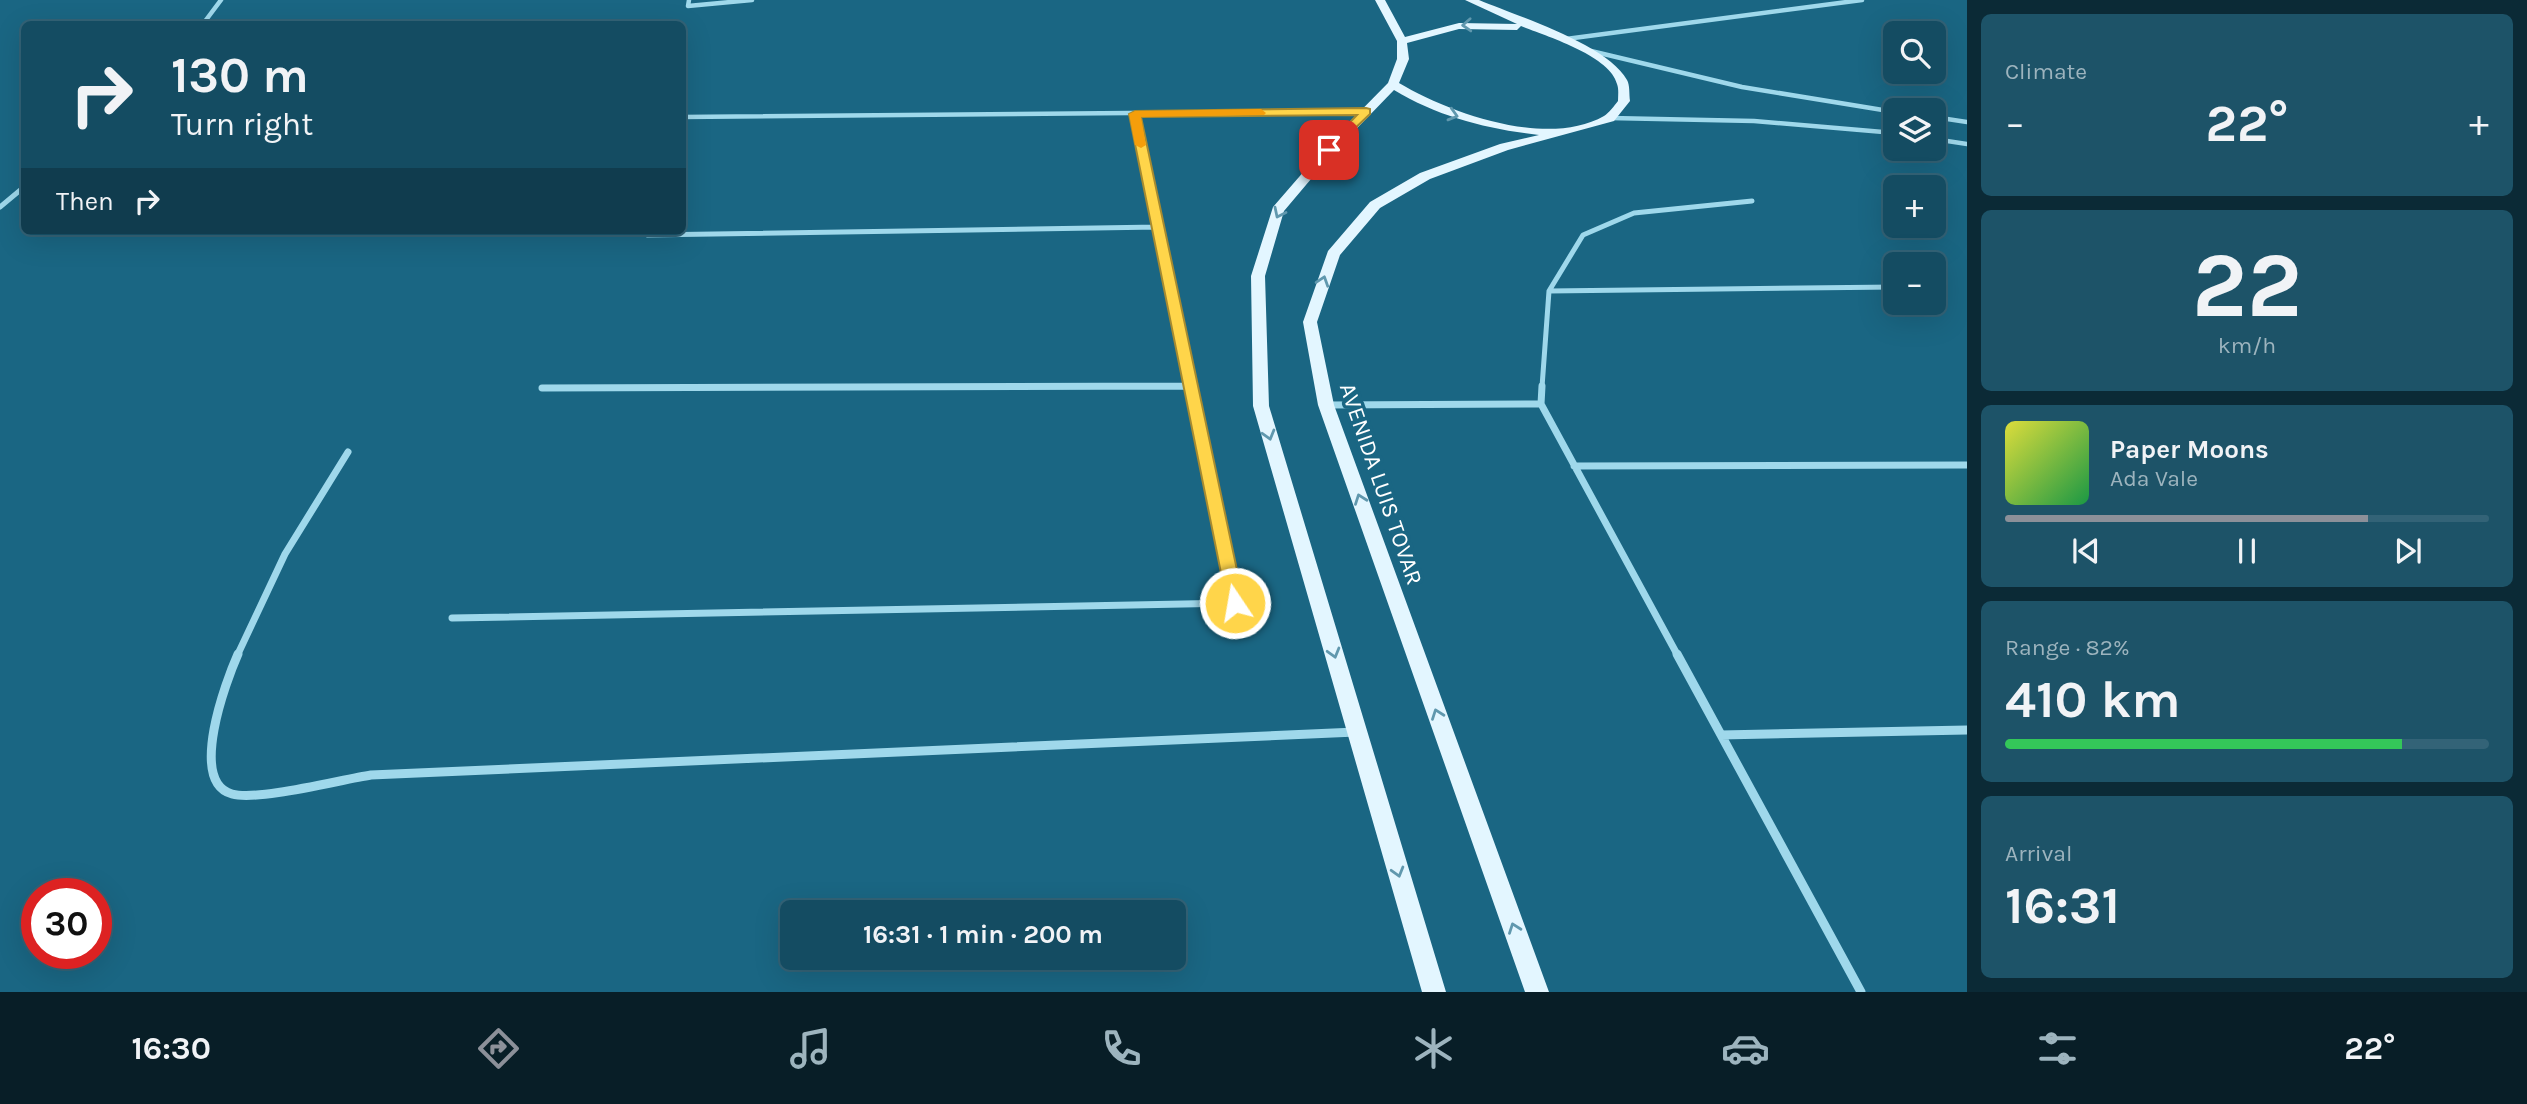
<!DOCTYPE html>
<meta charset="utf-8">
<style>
body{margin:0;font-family:Karla,sans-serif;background:#1d5368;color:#f1f3f6;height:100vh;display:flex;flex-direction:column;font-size:26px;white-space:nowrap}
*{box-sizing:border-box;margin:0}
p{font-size:23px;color:#9db4be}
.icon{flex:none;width:38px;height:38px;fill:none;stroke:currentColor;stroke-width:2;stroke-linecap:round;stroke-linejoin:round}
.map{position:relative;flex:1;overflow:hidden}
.sheet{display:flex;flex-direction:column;gap:14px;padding:14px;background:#0b2a36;width:560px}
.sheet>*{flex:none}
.banner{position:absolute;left:21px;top:21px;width:665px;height:214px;border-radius:10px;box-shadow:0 7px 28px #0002,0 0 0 2px #336377;background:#144c62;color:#f1f3f6;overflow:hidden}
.buttons{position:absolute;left:1883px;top:21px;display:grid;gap:14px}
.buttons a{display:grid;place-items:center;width:63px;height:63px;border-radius:10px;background:#144c62;box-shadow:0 7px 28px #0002,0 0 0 2px #336377;font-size:35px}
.speed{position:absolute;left:21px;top:878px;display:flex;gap:14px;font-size:35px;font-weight:700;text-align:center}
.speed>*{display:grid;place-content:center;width:91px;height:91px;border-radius:50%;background:#144c62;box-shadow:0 7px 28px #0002,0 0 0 2px #336377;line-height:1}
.speed .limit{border:10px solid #d22;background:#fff;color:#111}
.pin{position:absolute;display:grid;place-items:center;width:60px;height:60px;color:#fff;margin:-30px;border-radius:14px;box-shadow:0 4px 10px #0006}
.me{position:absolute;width:77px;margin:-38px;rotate:348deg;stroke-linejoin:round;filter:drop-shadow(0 0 5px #0008)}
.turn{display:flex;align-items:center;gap:24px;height:147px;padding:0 35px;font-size:32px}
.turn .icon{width:91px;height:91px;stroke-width:2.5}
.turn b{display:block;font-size:49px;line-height:60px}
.then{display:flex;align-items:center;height:66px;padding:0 35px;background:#0003;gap:14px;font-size:26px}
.big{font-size:52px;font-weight:700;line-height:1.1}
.sheet .widget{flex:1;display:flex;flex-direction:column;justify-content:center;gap:10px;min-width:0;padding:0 24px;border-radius:10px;background:#1d5368}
.sheet .dial{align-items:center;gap:0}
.dial b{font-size:91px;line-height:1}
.song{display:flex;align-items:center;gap:21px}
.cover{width:84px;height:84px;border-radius:10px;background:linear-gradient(135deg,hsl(60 70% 55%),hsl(140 70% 35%))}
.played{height:7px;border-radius:4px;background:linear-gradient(90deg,#8c9099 75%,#336377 75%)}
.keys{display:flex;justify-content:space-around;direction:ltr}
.heat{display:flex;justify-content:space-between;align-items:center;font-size:38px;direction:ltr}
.charge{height:10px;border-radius:5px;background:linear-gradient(90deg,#34c759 82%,#336377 0)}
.trip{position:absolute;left:780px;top:900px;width:406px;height:70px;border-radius:10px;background:#144c62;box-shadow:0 7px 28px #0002,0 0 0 2px #336377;font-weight:700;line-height:70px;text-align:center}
.menu{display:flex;height:112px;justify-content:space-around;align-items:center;background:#081e27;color:#9db4be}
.menu .icon{width:49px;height:49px}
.menu .current{color:#8c9099}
.menu b{font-size:32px;color:#f1f3f6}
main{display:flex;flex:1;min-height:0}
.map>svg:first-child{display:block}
</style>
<main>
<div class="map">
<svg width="1967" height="992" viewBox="0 0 1967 992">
<rect width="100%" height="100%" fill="#1a6683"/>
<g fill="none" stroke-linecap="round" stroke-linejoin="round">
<!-- street-far3 -->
<path stroke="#9fd8eb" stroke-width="4.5" d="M689,0L688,6L752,0
M203,24L221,0
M1566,39L1862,0
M1591,51L1742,87L1895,112
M1135,114L1147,172
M682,117L1366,111
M1934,117L1967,122
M1610,118L1754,121L1895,133
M1934,139L1967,144"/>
<!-- street-far2 -->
<path stroke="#9fd8eb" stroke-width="5" d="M1147,171L1191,387
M0,207L24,187
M647,235L1158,227
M1549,291L1895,287
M765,387L1191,386
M1542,387L1549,291L1583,235L1634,213L1752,201"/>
<!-- street-far1 -->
<path stroke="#9fd8eb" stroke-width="7" d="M1542,386L1541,404L1678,656
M542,388L1191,386
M1327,405L1541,404
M1574,466L1967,465
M452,618L1235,603L1191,386
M237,656L285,554L348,452"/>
<!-- street -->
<path stroke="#9fd8eb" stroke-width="9" d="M238,654C226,681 188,782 232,794C259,801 339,780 371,775L1356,732
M1677,654L1861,992
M1721,735L1967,730"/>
<!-- primary -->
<path fill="#e3f6ff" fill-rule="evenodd" d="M1375,0H1385L1405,37L1459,23L1517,24L1465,0H1479C1517,16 1607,44 1627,80C1630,85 1629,94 1630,101L1614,121L1508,150L1430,179L1380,208L1340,255L1317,322L1334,405L1549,992H1525L1318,405L1303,322L1328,251L1370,202L1420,173L1500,144L1539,135C1487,129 1439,117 1394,90L1333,153L1284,211L1265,276L1269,406L1446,992H1422L1253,406L1251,276L1273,207L1325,147L1388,83L1397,59V41ZM1521,26C1546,36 1611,56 1617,84C1619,89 1618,96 1618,101C1614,106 1609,113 1604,116C1548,148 1451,114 1399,83L1409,59L1407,43L1459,29L1517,30Z"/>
</g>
<!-- one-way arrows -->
<defs><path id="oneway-chevron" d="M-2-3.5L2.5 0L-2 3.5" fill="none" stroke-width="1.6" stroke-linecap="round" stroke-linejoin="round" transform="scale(1.75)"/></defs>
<g stroke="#6098ae">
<use href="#oneway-chevron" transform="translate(1467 25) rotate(177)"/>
<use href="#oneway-chevron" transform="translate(1453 115) rotate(16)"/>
<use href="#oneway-chevron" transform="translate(1279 213) rotate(116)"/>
<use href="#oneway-chevron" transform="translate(1323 281) rotate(-72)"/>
<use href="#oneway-chevron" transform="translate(1269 435) rotate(74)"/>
<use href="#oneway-chevron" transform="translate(1360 499) rotate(-110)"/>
<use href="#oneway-chevron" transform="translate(1334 653) rotate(74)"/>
<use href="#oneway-chevron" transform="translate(1437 714) rotate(-110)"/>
<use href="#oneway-chevron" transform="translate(1398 872) rotate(74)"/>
<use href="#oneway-chevron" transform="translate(1514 928) rotate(-110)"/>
</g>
<!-- route -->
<path fill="#ffd54a" stroke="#a68a30" stroke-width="2" d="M1366,108L1370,109V114L1329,153L1323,150L1325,148L1357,115L1141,117L1244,603L1241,608H1229L1227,603L1129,114L1135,111Z"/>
<!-- slow -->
<path fill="#f59e0b" d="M1261,109L1266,113L1264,115L1141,117L1146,145L1141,148L1135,145L1129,114L1135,111Z"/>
<g text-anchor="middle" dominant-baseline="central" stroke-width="7" stroke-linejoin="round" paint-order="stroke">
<!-- street labels -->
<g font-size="23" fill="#fff" stroke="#1a6683">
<text transform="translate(1381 484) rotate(71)">AVENIDA LUIS TOVAR</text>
</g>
</g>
</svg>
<div class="buttons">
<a><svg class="icon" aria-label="search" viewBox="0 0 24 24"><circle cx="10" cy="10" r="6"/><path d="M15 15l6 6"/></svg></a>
<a><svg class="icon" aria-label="layers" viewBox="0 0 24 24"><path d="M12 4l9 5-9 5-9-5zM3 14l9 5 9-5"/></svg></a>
<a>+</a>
<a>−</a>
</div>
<div class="speed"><div class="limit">30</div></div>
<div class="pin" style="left:1329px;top:150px;background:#d93025"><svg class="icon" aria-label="arrive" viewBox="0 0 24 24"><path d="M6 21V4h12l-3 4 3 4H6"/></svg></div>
<svg class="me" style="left:1235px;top:603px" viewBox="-20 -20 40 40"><circle r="17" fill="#ffd54a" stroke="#fff" stroke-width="3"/><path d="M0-11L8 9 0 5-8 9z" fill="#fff"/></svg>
<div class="trip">16:31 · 1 min · 200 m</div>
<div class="banner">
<div class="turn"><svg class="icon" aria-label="right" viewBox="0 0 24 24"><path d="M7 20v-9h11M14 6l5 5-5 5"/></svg><div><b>130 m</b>Turn right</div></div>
<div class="then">Then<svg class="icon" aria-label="right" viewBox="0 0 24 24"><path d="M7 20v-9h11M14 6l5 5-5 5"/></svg></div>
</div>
</div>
<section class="sheet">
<div class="widget"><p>Climate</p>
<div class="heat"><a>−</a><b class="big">22°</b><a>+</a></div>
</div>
<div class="widget dial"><b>22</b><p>km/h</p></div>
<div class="widget">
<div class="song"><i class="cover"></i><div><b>Paper Moons</b><p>Ada Vale</p></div></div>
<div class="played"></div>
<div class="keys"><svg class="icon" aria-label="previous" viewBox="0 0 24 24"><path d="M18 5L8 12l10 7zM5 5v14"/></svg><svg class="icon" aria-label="pause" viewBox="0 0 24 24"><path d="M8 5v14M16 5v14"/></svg><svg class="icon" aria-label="next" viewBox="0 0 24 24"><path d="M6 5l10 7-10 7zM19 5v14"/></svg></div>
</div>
<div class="widget"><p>Range · 82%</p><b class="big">410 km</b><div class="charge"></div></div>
<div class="widget"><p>Arrival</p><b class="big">16:31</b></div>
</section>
</main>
<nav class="menu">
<b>16:30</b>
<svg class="icon current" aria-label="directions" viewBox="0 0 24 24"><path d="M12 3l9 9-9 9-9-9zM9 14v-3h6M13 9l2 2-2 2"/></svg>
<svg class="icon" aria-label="music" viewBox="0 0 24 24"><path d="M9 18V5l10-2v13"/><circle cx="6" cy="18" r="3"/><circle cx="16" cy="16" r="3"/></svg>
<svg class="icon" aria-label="phone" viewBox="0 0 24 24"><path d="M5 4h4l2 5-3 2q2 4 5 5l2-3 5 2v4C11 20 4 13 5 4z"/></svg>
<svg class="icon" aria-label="climate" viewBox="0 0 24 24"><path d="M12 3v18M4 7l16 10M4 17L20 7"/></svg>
<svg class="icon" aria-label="car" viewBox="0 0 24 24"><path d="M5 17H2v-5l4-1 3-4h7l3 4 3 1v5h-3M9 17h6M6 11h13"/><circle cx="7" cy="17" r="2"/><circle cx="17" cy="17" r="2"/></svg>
<svg class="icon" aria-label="filters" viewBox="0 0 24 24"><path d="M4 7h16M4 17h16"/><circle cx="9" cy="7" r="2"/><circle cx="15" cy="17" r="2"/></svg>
<b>22°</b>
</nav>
